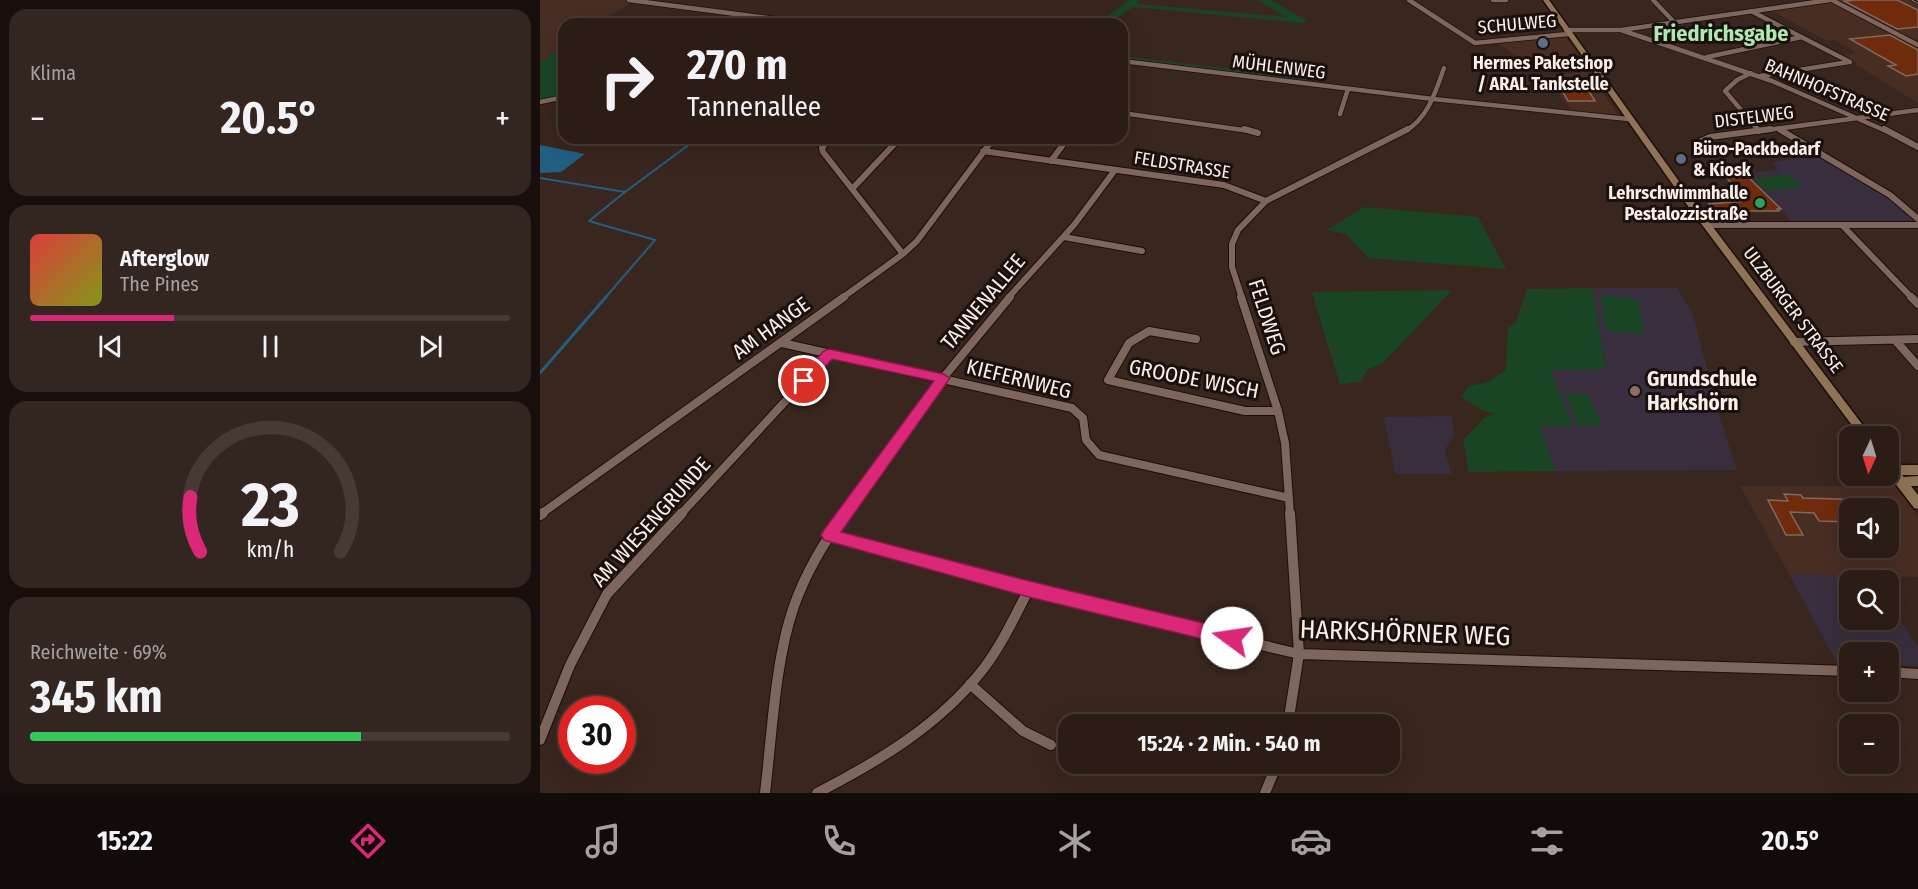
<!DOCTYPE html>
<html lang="de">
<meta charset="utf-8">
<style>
body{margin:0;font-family:"Fira Sans Condensed",sans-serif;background:#33251f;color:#f1f3f6;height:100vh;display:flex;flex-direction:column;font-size:22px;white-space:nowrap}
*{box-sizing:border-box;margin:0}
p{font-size:20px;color:#a6a1a1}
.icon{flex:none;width:33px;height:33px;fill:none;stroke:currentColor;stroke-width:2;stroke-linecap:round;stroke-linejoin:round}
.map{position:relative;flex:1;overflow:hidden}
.drawer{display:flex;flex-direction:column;gap:9px;padding:9px;background:#180f0c;width:540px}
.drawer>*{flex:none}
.banner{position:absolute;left:18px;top:18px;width:570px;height:126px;border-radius:18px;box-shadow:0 6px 24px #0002,0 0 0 2px #473a35;background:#2b1c16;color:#f1f3f6;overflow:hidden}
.needle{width:39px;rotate:184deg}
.tools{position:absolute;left:1299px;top:426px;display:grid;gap:12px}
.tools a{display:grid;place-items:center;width:60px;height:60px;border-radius:12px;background:#2b1c16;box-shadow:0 6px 24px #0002,0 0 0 2px #473a35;font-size:30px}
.speed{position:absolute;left:18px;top:696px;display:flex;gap:12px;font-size:30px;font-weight:700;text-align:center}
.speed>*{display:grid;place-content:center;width:78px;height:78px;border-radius:50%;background:#2b1c16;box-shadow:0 6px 24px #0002,0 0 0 2px #473a35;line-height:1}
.speed .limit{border:9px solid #d22;background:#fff;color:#111}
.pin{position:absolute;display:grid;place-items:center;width:51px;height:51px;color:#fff;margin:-26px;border:3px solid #fff;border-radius:50%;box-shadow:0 2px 6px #0007}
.me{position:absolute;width:66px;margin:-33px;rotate:284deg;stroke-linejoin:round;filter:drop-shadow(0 0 4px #0008)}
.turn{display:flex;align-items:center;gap:21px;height:126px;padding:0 30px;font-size:27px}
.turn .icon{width:78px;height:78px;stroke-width:2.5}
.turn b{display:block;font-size:42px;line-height:51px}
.big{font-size:45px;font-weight:700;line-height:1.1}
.drawer .tile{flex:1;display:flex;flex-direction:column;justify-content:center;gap:9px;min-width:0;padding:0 21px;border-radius:18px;background:#33251f}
.drawer .dial{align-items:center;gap:0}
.dial svg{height:156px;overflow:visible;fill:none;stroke:#473a35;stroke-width:7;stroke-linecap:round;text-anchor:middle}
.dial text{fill:#f1f3f6;stroke:none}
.song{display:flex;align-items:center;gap:18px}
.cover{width:72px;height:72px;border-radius:9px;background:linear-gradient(135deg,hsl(0 70% 55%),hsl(70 70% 35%))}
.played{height:6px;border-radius:3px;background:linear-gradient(90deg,#db2777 30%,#473a35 30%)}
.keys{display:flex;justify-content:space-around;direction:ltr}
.heat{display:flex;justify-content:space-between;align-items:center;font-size:33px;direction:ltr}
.charge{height:9px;border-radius:4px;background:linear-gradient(90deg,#34c759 69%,#473a35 0)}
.trip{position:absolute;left:518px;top:714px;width:342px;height:60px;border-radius:18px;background:#2b1c16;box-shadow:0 6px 24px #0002,0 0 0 2px #473a35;font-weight:700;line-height:60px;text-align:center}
.dock{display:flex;height:96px;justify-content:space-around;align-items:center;background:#110b09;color:#a6a1a1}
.dock .icon{width:42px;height:42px}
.dock .active{color:#db2777}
.dock b{font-size:27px;color:#f1f3f6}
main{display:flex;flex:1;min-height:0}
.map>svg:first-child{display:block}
</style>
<main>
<section class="drawer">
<div class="tile"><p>Klima</p>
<div class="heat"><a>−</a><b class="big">20.5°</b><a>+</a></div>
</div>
<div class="tile">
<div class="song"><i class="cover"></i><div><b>Afterglow</b><p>The Pines</p></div></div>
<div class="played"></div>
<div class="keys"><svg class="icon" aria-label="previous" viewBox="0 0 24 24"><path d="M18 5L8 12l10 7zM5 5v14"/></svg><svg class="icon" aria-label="pause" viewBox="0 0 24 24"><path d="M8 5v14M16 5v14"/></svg><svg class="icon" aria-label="next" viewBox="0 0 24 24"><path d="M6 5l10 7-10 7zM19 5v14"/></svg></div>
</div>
<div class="tile dial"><svg viewBox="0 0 100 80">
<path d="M14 69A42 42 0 1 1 86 69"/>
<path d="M14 69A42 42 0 0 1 9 41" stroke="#db2777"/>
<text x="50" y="56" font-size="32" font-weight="700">23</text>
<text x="50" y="72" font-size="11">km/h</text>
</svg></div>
<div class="tile"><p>Reichweite · 69%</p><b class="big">345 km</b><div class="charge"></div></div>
</section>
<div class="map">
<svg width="1378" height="793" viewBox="0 0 1378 793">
<rect width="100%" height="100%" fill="#39261e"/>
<!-- built -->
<path fill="#482d23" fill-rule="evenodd" d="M0,0H86L85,2H92L58,24H24V46L0,62Z
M1286,0H1369L1378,5V103L1315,64L1317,63L1305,55L1316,53L1295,40L1287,41L1231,10Z
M1026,37L1039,55L979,58L957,43Z
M1049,71L1060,89L1078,114L1033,113L1008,78L1009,76Z
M1200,486H1356L1378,516V577L1249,574ZM1310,508H1348V548H1310Z"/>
<!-- education -->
<path fill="#382e3d" d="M1282,155L1350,195L1378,219V225H1253L1241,209L1204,174L1239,169L1232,162Z
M1052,288H1137L1153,314L1178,412L1197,470L1016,471L1000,426H1032L1010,370L1066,368Z
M911,416L915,436L905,449L911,474H855L844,417Z
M1249,574L1331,576L1334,580H1310V620H1348L1349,603L1378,648V666L1349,665L1348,652H1310L1309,664L1297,663Z"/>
<!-- green -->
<path fill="#1a4525" d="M589,0H600L597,4L746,17L718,0H731L766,20L765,23L593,7L567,24H557Z
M24,46V95L0,100V62Z
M582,56L768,78L767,81L582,58Z
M1248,174L1263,186L1228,191L1213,179Z
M824,207L938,217L966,269L828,258L806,234L787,230Z
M1052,288L1066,369L1010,370L1033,426H1000L1016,471L929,472L923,440L944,418L954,414L939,409L921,396L929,386L948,382L966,370L968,328L976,323L987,289Z
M912,290L843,363L827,370L821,381L800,385L772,292Z
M1061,295L1098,300L1105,335L1066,330Z
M1025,394H1048L1062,425L1039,426Z"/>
<!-- water -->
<path fill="#225f82" d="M0,145L45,154L21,172L0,173Z"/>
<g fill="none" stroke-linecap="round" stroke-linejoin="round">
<!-- stream-far1 -->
<path stroke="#225f82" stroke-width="2" d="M0,178L85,192L49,221L115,240L65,298
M85,192L158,138"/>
<!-- stream -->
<path stroke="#225f82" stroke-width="3" d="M0,373L66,297"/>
</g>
<!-- building -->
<path fill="#6f2b0b" stroke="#806960" stroke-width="1.5" d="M1316,0H1357L1378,10V27L1357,29L1304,1Z
M1350,35L1378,50V74L1366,76L1348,66L1356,65L1310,39Z
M1017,82H1038L1041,88H1047L1055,101H1028Z
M1187,178H1209L1241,209H1237L1239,211H1185L1188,215H1178L1169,204L1205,201Z
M1244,494L1261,495L1263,498L1333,500L1338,508H1310V522L1279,521L1274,513L1250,512L1263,535H1246L1228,500L1248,501Z"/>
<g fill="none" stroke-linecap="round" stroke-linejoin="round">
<defs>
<path id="street-far3" d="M89,0L273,24
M869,0L935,43L1028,34
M953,0H966
M1113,0L1134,22
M1292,0L1378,45
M1211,11L1310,62
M1026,30H1081L1290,0
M1081,30L1232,81L1346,131
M1167,57L1262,37
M582,61L893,99L1088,119
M1211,73L1197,80L1185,91L1219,131
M1220,76L1309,62
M0,102L24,97
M582,113L710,131
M800,114L808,89
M1239,129L1242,131
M865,131C888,119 896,90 904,68
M1220,131L1378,110"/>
<path id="street-far2" d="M704,129L718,133
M1217,129L1219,131
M1239,129L1350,195L1378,219
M1344,129L1378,147
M289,138L282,148L283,152L363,254
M1161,141L1170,137L1231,129
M443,151L684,185L726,201
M511,161L528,138
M312,189L360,138
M1167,225H1378
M1302,225L1372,298
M524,237L602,251
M302,298L363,254L377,241L454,138
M468,298L534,225L575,170
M702,298L692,267V244L698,230L726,201L868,129"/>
<path id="street-far1" d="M701,297L738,411L745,443L750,514
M1371,297L1378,304
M656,339L609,331L589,343L568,380L705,411H738
M1356,341L1378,366
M1254,342L1378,339
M242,343L532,408L543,418L546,440L559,455L749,498
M1,514L304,297
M141,514L289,354
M304,514L403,378L470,297"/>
<path id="street" d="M0,515L3,513
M289,535L489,589L759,654L1310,671
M1348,672L1378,674
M430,684L483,731L511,745
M748,724L759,654L750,513
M0,740L30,665L67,594L142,513
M225,793C232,735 235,660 254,606C266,572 284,542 305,513
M277,793C339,761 400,725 444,668C462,644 475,616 489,589
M725,793L737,764"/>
<path id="secondary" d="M1003,0H1009L1151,198L1331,436H1320L1145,202Z
M1348,461L1355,465H1378V475H1362L1364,477L1378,476V486H1371L1378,495V509L1374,508L1348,474Z"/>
</defs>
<!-- street-far3 casing -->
<use href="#street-far3" stroke="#1f0e08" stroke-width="6"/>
<!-- street-far2 casing -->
<use href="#street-far2" stroke="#1f0e08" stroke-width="8"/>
<!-- street-far1 casing -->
<use href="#street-far1" stroke="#1f0e08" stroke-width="10"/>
<!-- street casing -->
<use href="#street" stroke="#1f0e08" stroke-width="12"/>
<!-- secondary casing -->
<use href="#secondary" stroke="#1f0e08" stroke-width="3"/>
<!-- street-far3 -->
<use href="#street-far3" stroke="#7d665d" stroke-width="4.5"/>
<!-- street-far2 -->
<use href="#street-far2" stroke="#7d665d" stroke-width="6"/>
<!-- street-far1 -->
<use href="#street-far1" stroke="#7d665d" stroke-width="8"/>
<!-- street -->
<use href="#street" stroke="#7d665d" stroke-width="10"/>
<!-- secondary -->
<use href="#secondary" fill="#8f7356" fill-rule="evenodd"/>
<defs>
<path id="rail" d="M1374,0L1378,2"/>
</defs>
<!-- rail casing -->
<use href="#rail" stroke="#a0918a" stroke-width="3"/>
<!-- rail -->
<use href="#rail" stroke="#1a110e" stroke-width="1.5" stroke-dasharray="5" stroke-linecap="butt"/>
</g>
<!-- route -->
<path fill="#db2777" stroke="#8e194d" stroke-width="1.5" d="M289,349L403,374L410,378L301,532L489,581L692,630L698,632L700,638L698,644L692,646L489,597L284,540L281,535L284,530L394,381L292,359L269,384H260L258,381L260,377L284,351Z"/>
<!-- markers -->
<g fill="#5c6f8a" stroke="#1a110e" stroke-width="2">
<circle cx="1003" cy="43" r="6"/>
<circle cx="1141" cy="159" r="6"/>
</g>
<circle fill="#2e9e5b" stroke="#1a110e" stroke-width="2" cx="1220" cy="203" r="6"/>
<circle fill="#8d6e63" stroke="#1a110e" stroke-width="2" cx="1095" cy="391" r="6"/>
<g text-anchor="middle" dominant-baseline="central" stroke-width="6" stroke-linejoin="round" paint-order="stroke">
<!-- far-street labels -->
<g font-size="18" fill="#fbeee9" stroke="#1a110e">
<text transform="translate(977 24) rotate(-5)">SCHULWEG</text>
<text transform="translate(739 67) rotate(7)">MÜHLENWEG</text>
<text transform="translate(1287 90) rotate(23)">BAHNHOFSTRASSE</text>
<text transform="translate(1214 117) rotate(-7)">DISTELWEG</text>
<text transform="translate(642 165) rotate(9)">FELDSTRASSE</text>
<text transform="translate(1253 310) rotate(53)">ULZBURGER STRASSE</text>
</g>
<!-- far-poi labels -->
<g font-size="18" font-weight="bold" fill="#fbeee9" stroke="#1a110e">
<text x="1003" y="63">Hermes Paketshop<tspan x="1003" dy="21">/ ARAL Tankstelle</tspan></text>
<text x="1153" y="149" text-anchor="start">Büro-Packbedarf<tspan x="1153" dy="21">&amp; Kiosk</tspan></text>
<text x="1208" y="193" text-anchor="end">Lehrschwimmhalle<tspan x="1208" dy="21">Pestalozzistraße</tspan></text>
</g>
<!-- street labels -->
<g font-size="21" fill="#fbeee9" stroke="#1a110e">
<text transform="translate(443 302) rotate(-50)">TANNENALLEE</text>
<text transform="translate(727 317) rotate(72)">FELDWEG</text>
<text transform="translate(231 328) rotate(-36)">AM HANGE</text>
<text transform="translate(479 379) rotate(14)">KIEFERNWEG</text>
<text transform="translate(654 379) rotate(11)">GROODE WISCH</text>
<text transform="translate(111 522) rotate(-48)">AM WIESENGRUNDE</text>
</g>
<!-- poi labels -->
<g font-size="21" font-weight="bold" fill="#fbeee9" stroke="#1a110e" text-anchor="start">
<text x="1107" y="379">Grundschule<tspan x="1107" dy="24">Harkshörn</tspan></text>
</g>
<!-- far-district labels -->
<g font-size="22" font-weight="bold" fill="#aceab1" stroke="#1a110e">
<text x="1181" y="33">Friedrichsgabe</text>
</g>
<!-- near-street labels -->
<g font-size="26" fill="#fbeee9" stroke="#1a110e">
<text transform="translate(865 633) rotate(2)">HARKSHÖRNER WEG</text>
</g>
</g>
</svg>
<div class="tools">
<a><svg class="needle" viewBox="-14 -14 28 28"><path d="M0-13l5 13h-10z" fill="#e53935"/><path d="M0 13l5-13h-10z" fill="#a6a1a1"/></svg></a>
<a><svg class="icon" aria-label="sound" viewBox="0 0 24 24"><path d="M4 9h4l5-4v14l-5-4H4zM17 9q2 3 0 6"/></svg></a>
<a><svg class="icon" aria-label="search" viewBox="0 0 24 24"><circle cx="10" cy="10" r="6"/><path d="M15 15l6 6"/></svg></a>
<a>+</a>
<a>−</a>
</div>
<div class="speed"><div class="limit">30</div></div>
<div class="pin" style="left:264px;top:381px;background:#d93025"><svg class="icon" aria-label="arrive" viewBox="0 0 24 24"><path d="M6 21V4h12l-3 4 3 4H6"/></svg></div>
<svg class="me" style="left:692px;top:638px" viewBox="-20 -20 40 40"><circle r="19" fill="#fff"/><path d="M0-13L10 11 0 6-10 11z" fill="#db2777"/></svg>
<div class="trip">15:24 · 2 Min. · 540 m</div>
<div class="banner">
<div class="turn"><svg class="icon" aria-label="right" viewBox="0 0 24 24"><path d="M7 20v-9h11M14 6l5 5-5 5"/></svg><div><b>270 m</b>Tannenallee</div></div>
</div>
</div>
</main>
<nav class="dock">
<b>15:22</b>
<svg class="icon active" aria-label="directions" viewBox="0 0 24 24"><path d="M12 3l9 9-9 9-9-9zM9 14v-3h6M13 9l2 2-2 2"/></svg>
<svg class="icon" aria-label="music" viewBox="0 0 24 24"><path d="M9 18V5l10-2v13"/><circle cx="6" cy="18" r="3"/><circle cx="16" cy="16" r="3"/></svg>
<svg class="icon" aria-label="phone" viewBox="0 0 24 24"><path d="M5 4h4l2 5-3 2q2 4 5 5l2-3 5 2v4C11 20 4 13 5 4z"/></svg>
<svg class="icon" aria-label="climate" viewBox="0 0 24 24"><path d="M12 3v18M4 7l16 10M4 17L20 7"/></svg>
<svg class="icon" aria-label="car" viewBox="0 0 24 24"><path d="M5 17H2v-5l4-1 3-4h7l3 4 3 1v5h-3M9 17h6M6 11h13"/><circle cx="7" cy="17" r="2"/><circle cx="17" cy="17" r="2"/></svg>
<svg class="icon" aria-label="filters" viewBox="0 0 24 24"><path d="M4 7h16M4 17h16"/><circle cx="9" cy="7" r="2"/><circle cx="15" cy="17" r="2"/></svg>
<b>20.5°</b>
</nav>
